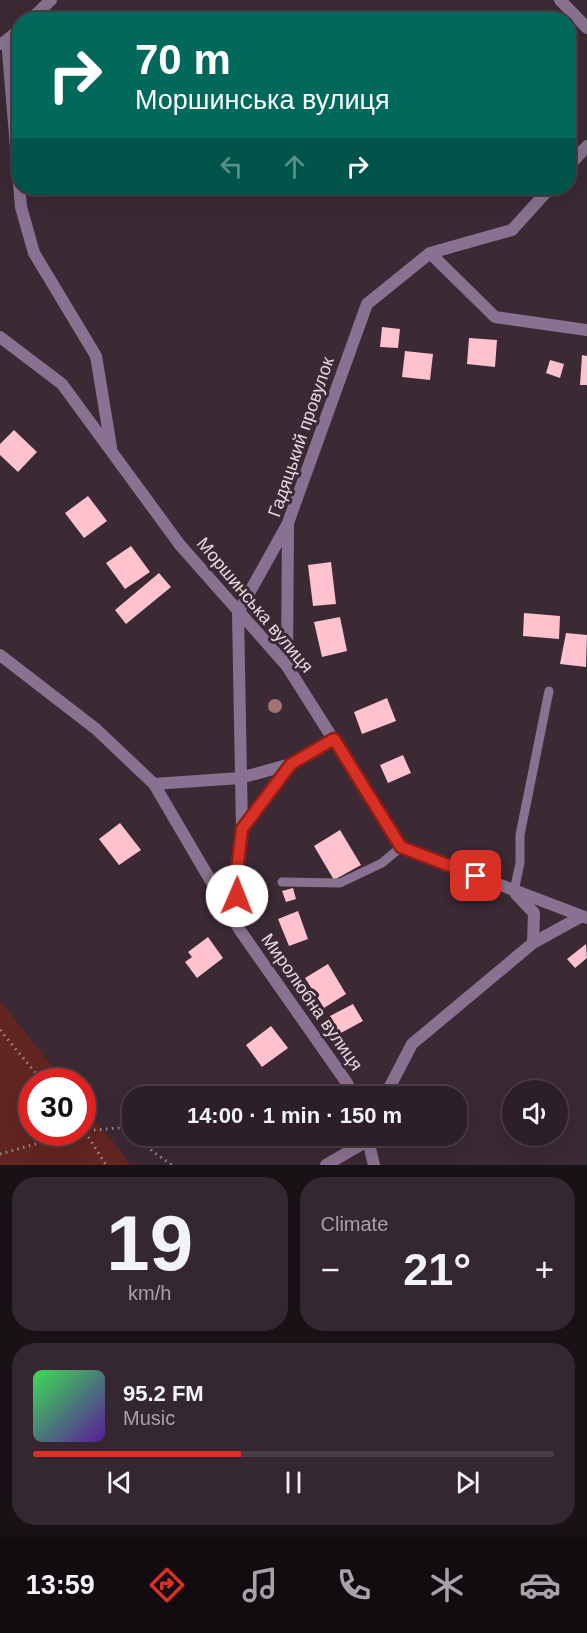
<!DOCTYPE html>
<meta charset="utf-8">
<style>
body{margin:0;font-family:Helvetica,sans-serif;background:#34272f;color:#f1f3f6;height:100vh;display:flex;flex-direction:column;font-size:22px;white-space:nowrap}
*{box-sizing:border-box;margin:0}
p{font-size:20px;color:#a6a2a7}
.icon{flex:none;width:33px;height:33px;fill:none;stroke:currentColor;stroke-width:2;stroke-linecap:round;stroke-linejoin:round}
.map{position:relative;height:1165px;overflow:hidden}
.drawer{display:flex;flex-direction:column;gap:12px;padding:12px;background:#181115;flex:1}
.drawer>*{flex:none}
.guide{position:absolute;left:12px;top:12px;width:564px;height:183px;border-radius:24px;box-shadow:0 6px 24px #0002,0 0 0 2px #483d44;background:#00695c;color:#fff;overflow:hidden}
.controls{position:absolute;left:502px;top:1080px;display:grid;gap:12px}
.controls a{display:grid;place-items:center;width:66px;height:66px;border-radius:50%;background:#2c1f27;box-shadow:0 6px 24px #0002,0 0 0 2px #483d44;font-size:30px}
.speed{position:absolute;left:18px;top:1068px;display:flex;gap:12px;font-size:30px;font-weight:700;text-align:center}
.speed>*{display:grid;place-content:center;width:78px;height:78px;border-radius:50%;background:#2c1f27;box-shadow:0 6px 24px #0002,0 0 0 2px #483d44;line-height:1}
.speed .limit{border:9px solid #d22;background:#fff;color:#111}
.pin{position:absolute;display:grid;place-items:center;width:51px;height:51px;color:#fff;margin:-26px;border-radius:12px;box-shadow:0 3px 9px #0006}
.me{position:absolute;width:66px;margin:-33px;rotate:1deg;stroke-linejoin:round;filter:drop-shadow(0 0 4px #0008)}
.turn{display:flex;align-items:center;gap:21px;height:126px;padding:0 24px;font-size:27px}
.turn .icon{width:78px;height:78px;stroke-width:2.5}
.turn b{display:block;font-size:42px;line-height:51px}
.lanes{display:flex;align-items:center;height:57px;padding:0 24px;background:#0003;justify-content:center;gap:30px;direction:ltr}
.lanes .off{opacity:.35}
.big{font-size:45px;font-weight:800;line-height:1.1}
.drawer .card{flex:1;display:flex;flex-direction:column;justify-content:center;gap:9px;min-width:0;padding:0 21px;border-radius:24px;background:#34272f}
.drawer .dial{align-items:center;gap:0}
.dial b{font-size:78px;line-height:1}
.song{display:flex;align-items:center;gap:18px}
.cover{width:72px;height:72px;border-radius:9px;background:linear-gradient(135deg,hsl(130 70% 55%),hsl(270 70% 35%))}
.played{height:6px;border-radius:3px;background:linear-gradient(90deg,#d93025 40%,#483d44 40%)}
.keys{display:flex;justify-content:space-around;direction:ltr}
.heat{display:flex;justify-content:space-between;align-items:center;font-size:33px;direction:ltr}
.drawer .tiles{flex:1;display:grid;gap:12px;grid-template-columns:1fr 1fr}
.card:last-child{grid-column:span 2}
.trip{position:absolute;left:122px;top:1086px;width:345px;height:60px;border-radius:24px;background:#2c1f27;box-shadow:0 6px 24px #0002,0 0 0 2px #483d44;font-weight:800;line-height:60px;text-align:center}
.tabs{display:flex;height:96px;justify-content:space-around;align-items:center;background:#120c10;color:#a6a2a7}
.tabs .icon{width:42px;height:42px}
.tabs .current{color:#d93025}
.tabs b{font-size:27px;color:#f1f3f6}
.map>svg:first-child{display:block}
</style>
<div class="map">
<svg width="587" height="1165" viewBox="0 0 587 1165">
<rect width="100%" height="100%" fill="#3b2934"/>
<!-- green -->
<path fill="#63251f" d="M0,1001L64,1081L32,1082V1132H82L83,1104L131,1165H0Z"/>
<!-- building -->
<path fill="#fec2ce" d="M382,327L400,329L398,348L380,347Z
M469,338L497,340L495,367L467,364Z
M405,351L433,354L430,380L402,377Z
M582,355L587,356V385H580Z
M550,360L564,364L560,378L546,373Z
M14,430L37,452L18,472L0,455V444Z
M88,496L107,521L84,538L65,513Z
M131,546L150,572L125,589L106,563Z
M331,562L336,604L313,606L308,565Z
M159,573L171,587L126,624L115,610Z
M524,613L560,616L559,639L523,636Z
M340,617L347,651L322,657L314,622Z
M566,633L587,635L586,667L560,664Z
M387,698L396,721L362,734L354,712Z
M403,755L411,773L388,783L380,765Z
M120,823L141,850L119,865L99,839Z
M340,830L361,865L334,880L314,846Z
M293,888L296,899L286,902L282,891Z
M298,911L308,939L289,946L278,919Z
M208,937L223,958L197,978L185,962L192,957L188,952Z
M586,944L587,958L575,968L567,959Z
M328,964L346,994L324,1008L305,978Z
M353,1004L363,1021L339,1034L330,1016Z
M271,1026L288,1048L262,1067L246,1045Z
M317,1088L323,1096H306Z"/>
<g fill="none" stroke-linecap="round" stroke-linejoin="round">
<!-- path -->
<path stroke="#988992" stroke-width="3" stroke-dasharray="1.5 4.5" stroke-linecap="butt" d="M0,1030L43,1082
M82,1127L106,1165
M82,1131L132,1127
M139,1136L152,1151L172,1165
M0,1154L78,1132"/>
<!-- lane -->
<path stroke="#897291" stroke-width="9" d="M282,882L340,883L382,863L401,847
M514,891L520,863V835L549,691"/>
<!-- street -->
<path stroke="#897291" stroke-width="12" d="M560,0L587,28
M30,20L51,0
M7,40L21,207L34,253L96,356L111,447
M2,44L20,29
M568,167L587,146
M430,253L495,317L587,330
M0,337L62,384L180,545L287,666L401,847L587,918
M0,655L96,729L154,784L239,929L347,1083L353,1096
M287,666L288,523L367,304L430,253L512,230L550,188
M154,784L240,778L291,764
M242,829L238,613L287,525
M516,894L534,913L533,943
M239,924L236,879L242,829L291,764L334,739
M385,1096L412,1044L533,943L582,916
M367,1136L374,1165
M326,1165L367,1141"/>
</g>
<!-- trees -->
<circle fill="#a47373" cx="275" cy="706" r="7"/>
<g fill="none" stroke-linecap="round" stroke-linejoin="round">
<defs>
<path id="route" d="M237,896L236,879L242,829L291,764L334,739L401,847L476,876"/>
</defs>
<!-- route casing -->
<use href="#route" stroke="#8d1f18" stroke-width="15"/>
<!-- route -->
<use href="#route" stroke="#d93025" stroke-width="10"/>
</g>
<g text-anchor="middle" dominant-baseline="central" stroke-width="6" stroke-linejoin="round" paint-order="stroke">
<!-- street labels -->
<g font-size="18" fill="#e6d9e1" stroke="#3b2934">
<text transform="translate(301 437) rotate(-71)">Гадяцький провулок</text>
<text transform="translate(255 605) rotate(50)">Моршинська вулиця</text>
<text transform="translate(312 1002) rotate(55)">Миролюбна вулиця</text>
</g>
</g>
</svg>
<div class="controls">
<a><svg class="icon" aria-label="sound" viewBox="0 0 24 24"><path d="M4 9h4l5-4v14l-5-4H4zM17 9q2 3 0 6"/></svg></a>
</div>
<div class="speed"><div class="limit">30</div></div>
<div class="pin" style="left:476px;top:876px;background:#d93025"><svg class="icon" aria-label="arrive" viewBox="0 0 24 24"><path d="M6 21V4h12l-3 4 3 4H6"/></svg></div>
<svg class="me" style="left:237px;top:896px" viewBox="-20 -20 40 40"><circle r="19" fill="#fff"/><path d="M0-13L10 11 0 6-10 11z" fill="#d93025"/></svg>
<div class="trip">14:00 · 1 min · 150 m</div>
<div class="guide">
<div class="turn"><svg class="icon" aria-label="right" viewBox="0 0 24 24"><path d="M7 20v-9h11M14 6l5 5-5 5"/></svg><div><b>70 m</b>Моршинська вулиця</div></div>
<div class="lanes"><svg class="icon off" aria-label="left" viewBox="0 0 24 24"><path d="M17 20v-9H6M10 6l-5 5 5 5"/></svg><svg class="icon off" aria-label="ahead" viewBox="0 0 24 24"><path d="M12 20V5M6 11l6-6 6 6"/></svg><svg class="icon" aria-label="right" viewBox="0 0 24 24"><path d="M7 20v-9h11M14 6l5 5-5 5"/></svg></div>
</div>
</div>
<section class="drawer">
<div class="tiles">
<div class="card dial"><b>19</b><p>km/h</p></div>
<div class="card"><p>Climate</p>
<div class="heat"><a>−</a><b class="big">21°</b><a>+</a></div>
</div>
<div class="card">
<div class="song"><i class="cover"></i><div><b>95.2 FM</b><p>Music</p></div></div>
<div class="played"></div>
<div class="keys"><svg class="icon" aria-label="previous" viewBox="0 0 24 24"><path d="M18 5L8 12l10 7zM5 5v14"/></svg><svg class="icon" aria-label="pause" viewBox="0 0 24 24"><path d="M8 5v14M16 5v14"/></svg><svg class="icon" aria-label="next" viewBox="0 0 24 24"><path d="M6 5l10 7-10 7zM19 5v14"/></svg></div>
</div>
</div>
</section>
<nav class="tabs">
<b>13:59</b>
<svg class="icon current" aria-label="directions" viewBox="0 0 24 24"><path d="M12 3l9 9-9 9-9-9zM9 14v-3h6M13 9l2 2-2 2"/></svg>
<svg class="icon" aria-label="music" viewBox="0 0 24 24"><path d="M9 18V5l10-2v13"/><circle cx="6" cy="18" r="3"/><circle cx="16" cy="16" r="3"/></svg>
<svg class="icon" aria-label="phone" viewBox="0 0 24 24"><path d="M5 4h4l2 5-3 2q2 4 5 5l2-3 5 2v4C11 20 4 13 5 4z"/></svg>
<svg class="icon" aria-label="climate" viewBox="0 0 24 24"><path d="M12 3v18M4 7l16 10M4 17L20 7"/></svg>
<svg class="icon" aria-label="car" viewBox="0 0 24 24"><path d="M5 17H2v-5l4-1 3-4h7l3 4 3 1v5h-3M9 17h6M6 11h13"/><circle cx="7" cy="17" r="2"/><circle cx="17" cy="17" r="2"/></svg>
</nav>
